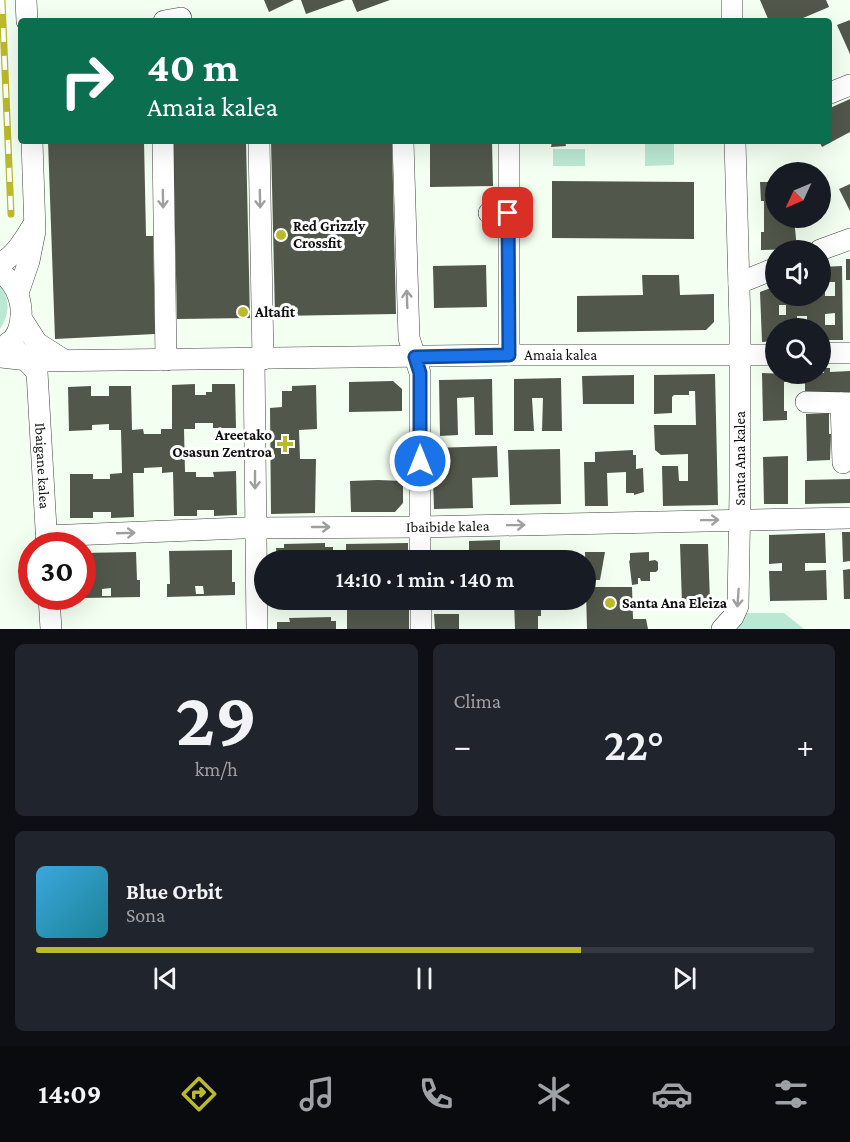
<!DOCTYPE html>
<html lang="es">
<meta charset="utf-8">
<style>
body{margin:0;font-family:"Crimson Pro",serif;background:#20242c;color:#f1f3f6;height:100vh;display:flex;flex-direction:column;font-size:22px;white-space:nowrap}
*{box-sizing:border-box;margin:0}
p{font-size:20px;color:#9ea1a6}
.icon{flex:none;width:33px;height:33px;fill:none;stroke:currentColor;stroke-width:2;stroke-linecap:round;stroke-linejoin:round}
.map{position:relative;height:629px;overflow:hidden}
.panel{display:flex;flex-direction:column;gap:15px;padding:15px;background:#0d0f14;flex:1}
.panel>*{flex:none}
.guide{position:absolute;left:18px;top:18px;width:814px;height:126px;border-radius:6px;box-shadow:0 6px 24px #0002;background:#0b6e4f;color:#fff;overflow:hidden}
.needle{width:39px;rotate:226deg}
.tools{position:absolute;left:765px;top:162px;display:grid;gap:12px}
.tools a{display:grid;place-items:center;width:66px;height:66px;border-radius:50%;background:#171b24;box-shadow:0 6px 24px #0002;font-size:30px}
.speed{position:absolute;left:18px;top:532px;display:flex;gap:12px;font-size:30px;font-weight:700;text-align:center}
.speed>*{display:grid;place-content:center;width:78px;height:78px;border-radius:50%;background:#171b24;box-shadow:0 6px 24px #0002;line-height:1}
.speed .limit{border:9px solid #d22;background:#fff;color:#111}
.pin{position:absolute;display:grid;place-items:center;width:51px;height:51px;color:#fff;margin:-26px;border-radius:12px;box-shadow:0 3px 9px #0006}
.me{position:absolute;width:66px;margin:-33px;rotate:0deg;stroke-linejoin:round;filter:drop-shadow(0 0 4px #0008)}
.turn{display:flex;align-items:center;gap:21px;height:126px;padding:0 30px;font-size:27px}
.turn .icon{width:78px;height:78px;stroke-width:2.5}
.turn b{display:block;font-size:42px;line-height:51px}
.big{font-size:45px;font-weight:600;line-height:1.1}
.panel .widget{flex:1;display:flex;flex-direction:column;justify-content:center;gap:9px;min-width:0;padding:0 21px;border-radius:9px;background:#20242c}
.panel .dial{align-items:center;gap:0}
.dial b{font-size:78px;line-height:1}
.song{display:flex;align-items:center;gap:18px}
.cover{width:72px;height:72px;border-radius:9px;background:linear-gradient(135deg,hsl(200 70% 55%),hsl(190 70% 35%))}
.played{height:6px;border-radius:3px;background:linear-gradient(90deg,#bbba2a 70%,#363941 70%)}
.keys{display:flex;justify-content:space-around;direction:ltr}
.heat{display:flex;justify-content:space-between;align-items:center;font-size:33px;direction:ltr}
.panel .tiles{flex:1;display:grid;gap:15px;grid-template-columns:1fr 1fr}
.widget:last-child{grid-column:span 2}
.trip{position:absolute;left:254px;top:550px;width:342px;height:60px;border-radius:30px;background:#171b24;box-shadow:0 6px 24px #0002;font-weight:600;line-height:60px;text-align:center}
.tab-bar{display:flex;height:96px;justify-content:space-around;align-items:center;background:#090b0e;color:#9ea1a6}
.tab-bar .icon{width:42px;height:42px}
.tab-bar .selected{color:#bbba2a}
.tab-bar b{font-size:27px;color:#f1f3f6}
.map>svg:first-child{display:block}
</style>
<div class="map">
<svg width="850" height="629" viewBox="0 0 850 629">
<rect width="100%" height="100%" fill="#f3fff1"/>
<!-- green -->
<path fill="#bbe8d3" d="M645,141H674V165L645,166Z
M553,149H585V166H553Z
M0,286C11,300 9,315 0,329Z
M744,613H784L804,629H729Z"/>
<!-- building -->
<path fill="#52574b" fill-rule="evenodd" d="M264,0H294L269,12Z
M301,0H345L306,14Z
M352,0H390L357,12Z
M760,0H826L829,7L796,21H769Z
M850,20V54L837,25Z
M850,99V132L822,147L819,141H830V108Z
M48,141H144L146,236H153L155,334L55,339Z
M173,141H246L250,318L177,319Z
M271,141H392L396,314L275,316Z
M430,141H492L493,186L430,187Z
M552,141H565L566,146L551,147Z
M552,181L694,182V239L552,238Z
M760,182H776V218H794L797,249L761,250V232H764V201H761Z
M850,184V211L839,189Z
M846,259H850V280H846Z
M486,265L487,307L434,308L433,266Z
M842,266L843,340H820V328H807V316H797V328H776V341L762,342L760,292L776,286V296H797V299H808V296H820L821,267ZM825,282H835V296H825ZM779,305H786V315H779ZM835,313V325H825V314Z
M642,275H679L680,295L714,294V322L706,330L577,332V296L643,295Z
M823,368H830V372L850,371V392L805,393V374L824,373Z
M762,373L787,374L786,382H784V411H787V420L763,421Z
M715,374L718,505L663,506L662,466H678L679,481H688V454L661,455L655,450L654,425H696L695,391H689V395H674L672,397V413L654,414V375Z
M634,375V404H583L582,376Z
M561,378L562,431H542L543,398H532L534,431H514V379Z
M492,379L493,435H475L474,397L457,398L458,435L440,436L439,380Z
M393,381L402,389V411L349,412V382Z
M195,384V395H206V392H212V384H235L236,428H213V423H195V429H184L185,472H196V477H214L213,472L236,471L237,515L214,516V510H197V516H174L173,472L162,473V467L144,468V473H133L134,517L111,518V512H93V518H70V474H93V479H110V474L122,473L121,430H109V424L92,425V430L69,431L68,387L91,386V396H109V386H131L132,430L143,429L144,434H161V429H172V385Z
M316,385L317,429L299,430L300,459H316L315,513L271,514L270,408L282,407V391H292V386Z
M829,413V434H831L830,460L807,461L806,414Z
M497,446L498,477L472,478L473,508L434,509L432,448Z
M560,449L561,504L510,505L508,450Z
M633,450V455H636V469L643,468L644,492L634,495V493H626V472L607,473L608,506H585L584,462H595V452Z
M788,456V504H764L763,457Z
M850,479V503L805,504V480Z
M378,480L403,481V503L395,512H351L350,481Z
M842,532H850V561L843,562Z
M825,533L826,563H805V571L826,570L827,600L770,601L769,571H782V563L769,564V535Z
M500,540V561H488V559L469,561V541Z
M325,543V547H333V561H277L276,548H284V544Z
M408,543V561H346V544Z
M680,544H708L710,602L682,604Z
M232,550V582H235V595L167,597V584H170L169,551ZM195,586H203L204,594H196Z
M136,552L137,580H140V597L82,598V553ZM111,588V596H102V589Z
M567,552V561H515V553Z
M585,552H605L600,580H591V587H632L633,619H646L648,629H587Z
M649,552V561L655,560L658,562V570L656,572H650V581H641L640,578H638V584L632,585L629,560L630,561V553Z
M850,569V599H844L843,570Z
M347,600H409V629H347Z
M444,600H499L500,606L444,608Z
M514,600H538V603L543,606L541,609V616H538V629H515Z
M434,614H459V629H435Z
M331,617V621H336V629H277V622H290L289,618Z"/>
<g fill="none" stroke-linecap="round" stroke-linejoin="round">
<defs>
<g id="minor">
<path d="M26,0L27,21"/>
<path d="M164,21L181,18"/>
<path d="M732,21V0"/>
<path d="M830,93L850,85"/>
<path d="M163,141L166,360"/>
<path d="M259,141L263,359"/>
<path d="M403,141L409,338L420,373V561"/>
<path d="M489,213H508"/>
<path d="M820,250L850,239"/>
<path d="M0,264C15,255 23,242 32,227"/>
<path d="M0,272C26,289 30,333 1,350"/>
<path d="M739,283L776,268"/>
<path d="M18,293L29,261L35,231L32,141"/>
<path d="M21,318L37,343L64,360"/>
<path id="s1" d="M9,342L37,372L47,546"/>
<path d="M820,353H850"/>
<path d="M509,355V141"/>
<path id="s2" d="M0,357L37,361L509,355H776"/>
<path d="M254,359L257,629"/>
<path d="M806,402L850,403"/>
<path d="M841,403L843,463"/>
<path id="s3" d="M46,536L242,528L420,527L850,518"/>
<path d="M49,597L51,629"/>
<path d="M421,600V629"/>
<path id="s4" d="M722,629L733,617L738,606L740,493V325L735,141"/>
</g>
</defs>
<!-- minor casing -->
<use href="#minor" stroke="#424242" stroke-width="22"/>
<!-- minor -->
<use href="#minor" stroke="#fff" stroke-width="21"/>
<defs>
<path id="rail" d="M2,0L11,214"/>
</defs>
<!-- rail casing -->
<use href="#rail" stroke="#bbba2a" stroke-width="7"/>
<!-- rail -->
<use href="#rail" stroke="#fff" stroke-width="4.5" stroke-dasharray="14" stroke-linecap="butt"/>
</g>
<!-- one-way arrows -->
<defs><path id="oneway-shaft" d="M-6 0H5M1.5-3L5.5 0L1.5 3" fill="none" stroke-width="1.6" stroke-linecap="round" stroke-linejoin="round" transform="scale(1.5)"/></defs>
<g stroke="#9f9f9f">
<use href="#oneway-shaft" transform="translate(163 199) rotate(89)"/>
<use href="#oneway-shaft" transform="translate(260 199) rotate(89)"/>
<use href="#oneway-shaft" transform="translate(407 299) rotate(-92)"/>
<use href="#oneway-shaft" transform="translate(255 480) rotate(90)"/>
<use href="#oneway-shaft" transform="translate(710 520) rotate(-1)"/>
<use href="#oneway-shaft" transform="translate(516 525) rotate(-1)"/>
<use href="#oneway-shaft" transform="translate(321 527)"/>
<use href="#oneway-shaft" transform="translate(126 533) rotate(-2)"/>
<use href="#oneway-shaft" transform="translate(738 598) rotate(94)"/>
</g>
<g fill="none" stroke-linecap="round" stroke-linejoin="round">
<defs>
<path id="route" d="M420,461V373L415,357L509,355L508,213"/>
</defs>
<!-- route casing -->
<use href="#route" stroke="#114b97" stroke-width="15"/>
<!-- route -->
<use href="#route" stroke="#1a73e8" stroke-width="10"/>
</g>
<!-- markers -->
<g fill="#bbba2a" stroke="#fff" stroke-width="2">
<circle cx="281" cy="235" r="6"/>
<circle cx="243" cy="312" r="6"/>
<path d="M282 435h6v6h6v6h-6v6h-6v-6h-6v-6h6z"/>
<circle cx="610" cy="603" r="6"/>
</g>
<g text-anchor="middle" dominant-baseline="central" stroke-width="6" stroke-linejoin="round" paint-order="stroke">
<!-- poi labels -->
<g font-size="15" font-weight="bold" fill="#0f0f0f" stroke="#fff" text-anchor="start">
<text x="293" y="226">Red Grizzly<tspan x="293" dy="17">Crossfit</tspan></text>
<text x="255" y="312">Altafit</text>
<text x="272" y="435" text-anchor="end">Areetako<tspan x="272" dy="17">Osasun Zentroa</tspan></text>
<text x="622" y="603">Santa Ana Eleiza</text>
</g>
<!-- street labels -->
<g font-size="15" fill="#0f0f0f" stroke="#fff">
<text stroke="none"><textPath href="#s2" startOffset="561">Amaia kalea</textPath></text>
<text stroke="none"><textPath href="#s4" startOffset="176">Santa Ana kalea</textPath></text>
<text stroke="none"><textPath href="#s1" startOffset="135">Ibaigane kalea</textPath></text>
<text stroke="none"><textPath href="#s3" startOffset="402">Ibaibide kalea</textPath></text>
</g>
</g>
</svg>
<div class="tools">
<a><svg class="needle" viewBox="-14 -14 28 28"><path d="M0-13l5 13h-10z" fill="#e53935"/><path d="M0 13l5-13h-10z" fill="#9ea1a6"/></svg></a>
<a><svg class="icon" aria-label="sound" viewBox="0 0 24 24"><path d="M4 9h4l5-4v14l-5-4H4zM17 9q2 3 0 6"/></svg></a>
<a><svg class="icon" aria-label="search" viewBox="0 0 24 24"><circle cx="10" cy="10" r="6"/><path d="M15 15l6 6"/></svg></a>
</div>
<div class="speed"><div class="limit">30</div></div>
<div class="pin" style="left:508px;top:213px;background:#d93025"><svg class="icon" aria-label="arrive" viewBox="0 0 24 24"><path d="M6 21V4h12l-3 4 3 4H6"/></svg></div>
<svg class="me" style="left:420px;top:461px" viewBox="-20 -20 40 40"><circle r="17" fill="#1a73e8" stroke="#fff" stroke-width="3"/><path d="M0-11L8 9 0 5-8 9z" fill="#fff"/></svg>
<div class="trip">14:10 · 1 min · 140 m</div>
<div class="guide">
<div class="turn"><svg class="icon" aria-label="right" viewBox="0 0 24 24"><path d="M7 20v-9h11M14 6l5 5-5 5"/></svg><div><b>40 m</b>Amaia kalea</div></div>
</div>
</div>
<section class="panel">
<div class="tiles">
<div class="widget dial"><b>29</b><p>km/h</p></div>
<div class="widget"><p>Clima</p>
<div class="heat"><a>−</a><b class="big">22°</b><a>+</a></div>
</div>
<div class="widget">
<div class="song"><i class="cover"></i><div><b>Blue Orbit</b><p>Sona</p></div></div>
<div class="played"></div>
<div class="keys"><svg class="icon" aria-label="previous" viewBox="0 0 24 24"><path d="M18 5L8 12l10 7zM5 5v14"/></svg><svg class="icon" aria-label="pause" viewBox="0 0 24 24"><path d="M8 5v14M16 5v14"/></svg><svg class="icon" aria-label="next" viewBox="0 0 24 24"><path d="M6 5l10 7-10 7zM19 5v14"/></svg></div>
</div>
</div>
</section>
<nav class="tab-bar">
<b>14:09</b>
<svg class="icon selected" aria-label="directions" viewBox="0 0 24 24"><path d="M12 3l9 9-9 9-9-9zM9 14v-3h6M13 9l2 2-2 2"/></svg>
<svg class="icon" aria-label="music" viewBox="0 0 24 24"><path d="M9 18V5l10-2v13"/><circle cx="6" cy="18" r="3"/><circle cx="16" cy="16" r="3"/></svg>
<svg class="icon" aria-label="phone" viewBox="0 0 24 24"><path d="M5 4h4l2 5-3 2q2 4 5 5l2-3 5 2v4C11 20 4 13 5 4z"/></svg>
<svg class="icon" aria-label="climate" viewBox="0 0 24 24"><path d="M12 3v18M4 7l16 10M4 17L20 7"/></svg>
<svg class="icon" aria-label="car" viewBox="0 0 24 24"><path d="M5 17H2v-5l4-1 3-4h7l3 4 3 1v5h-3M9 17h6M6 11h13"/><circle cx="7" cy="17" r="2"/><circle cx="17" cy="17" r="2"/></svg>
<svg class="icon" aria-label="filters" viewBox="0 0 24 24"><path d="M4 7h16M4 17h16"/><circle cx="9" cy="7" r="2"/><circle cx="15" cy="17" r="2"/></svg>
</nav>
